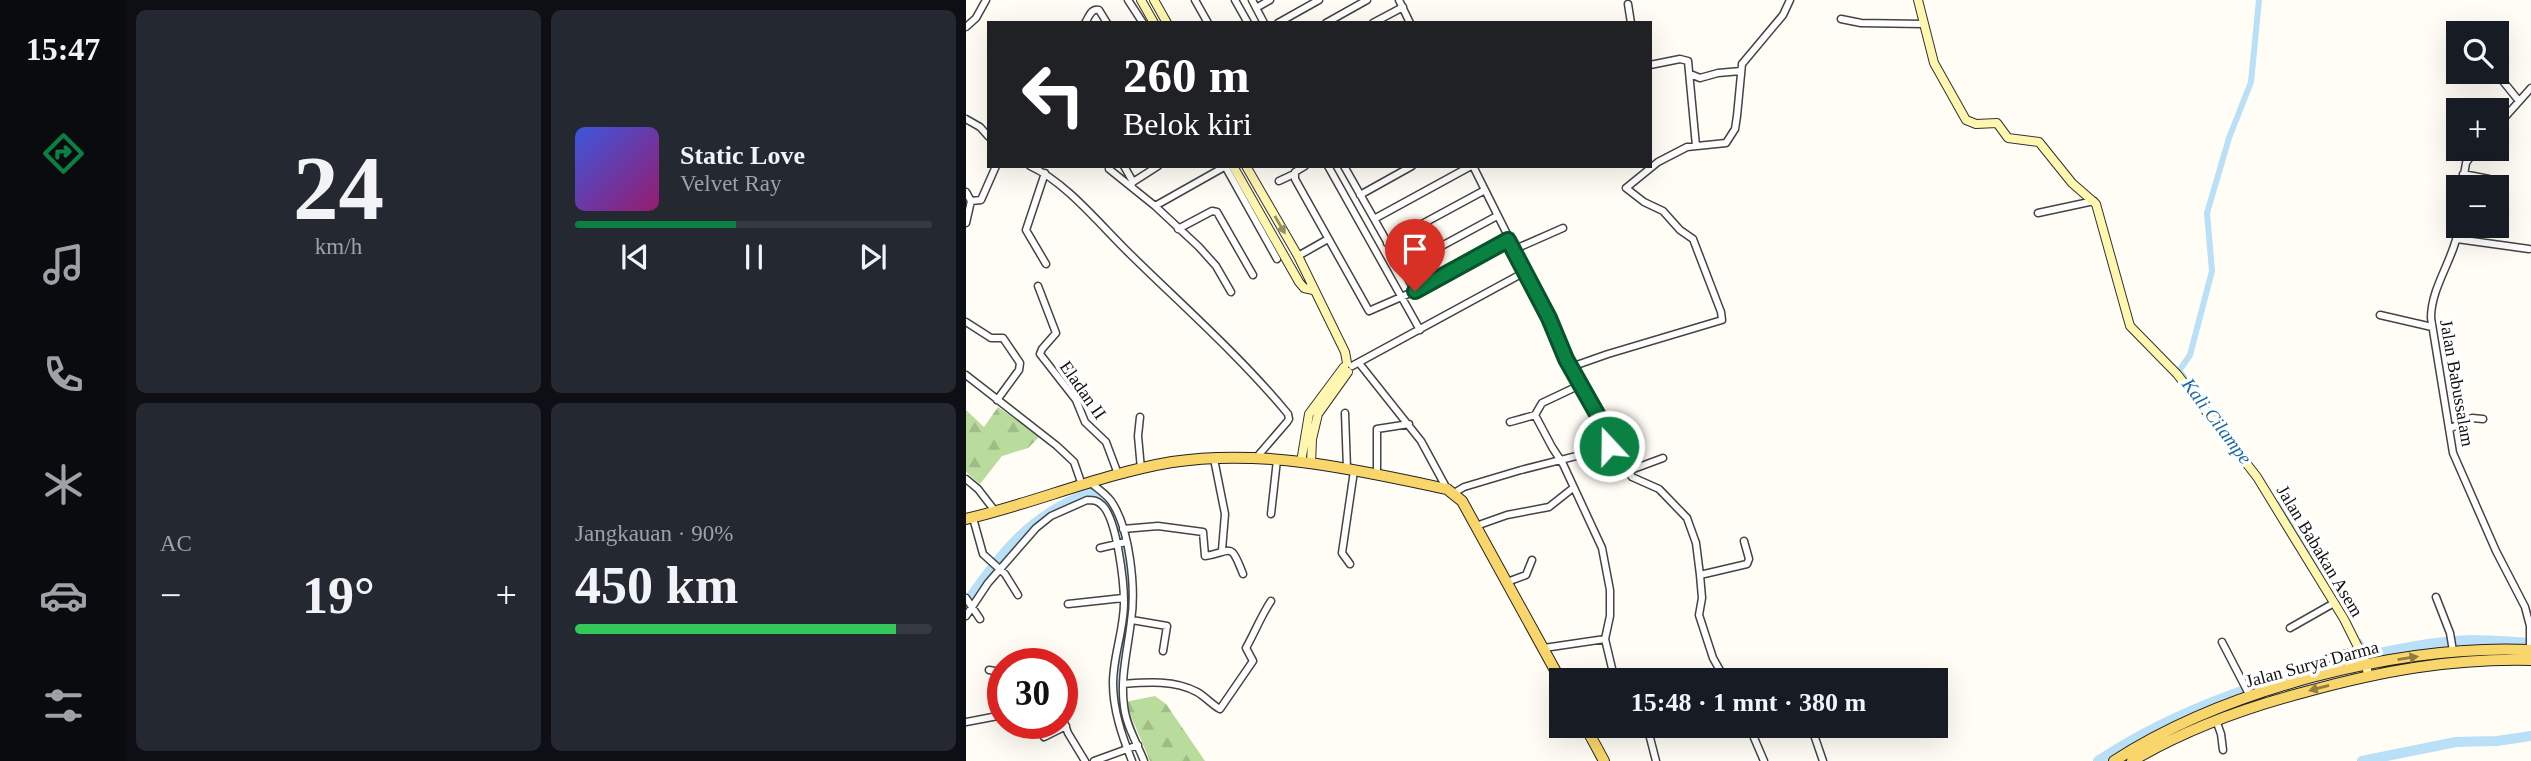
<!DOCTYPE html>
<html lang="id">
<meta charset="utf-8">
<style>
body{margin:0;font-family:"Times New Roman",serif;background:#242831;color:#f1f3f6;height:100vh;display:flex;flex-direction:column;font-size:26px;white-space:nowrap}
*{box-sizing:border-box;margin:0}
p{font-size:23px;color:#9ea1a6}
.icon{flex:none;width:38px;height:38px;fill:none;stroke:currentColor;stroke-width:2;stroke-linecap:round;stroke-linejoin:round}
.map{position:relative;flex:1;overflow:hidden}
.details{display:flex;flex-direction:column;gap:10px;padding:10px;background:#0d0f14;width:840px}
.details>*{flex:none}
.top-card{position:absolute;left:21px;top:21px;width:665px;height:147px;border-radius:0px;box-shadow:0 7px 28px #0002;background:#202124;color:#fff;overflow:hidden}
.controls{position:absolute;left:1480px;top:21px;display:grid;gap:14px}
.controls a{display:grid;place-items:center;width:63px;height:63px;border-radius:0px;background:#171b24;box-shadow:0 7px 28px #0002;font-size:35px}
.speed{position:absolute;left:21px;top:648px;display:flex;gap:14px;font-size:35px;font-weight:700;text-align:center}
.speed>*{display:grid;place-content:center;width:91px;height:91px;border-radius:50%;background:#171b24;box-shadow:0 7px 28px #0002;line-height:1}
.speed .limit{border:10px solid #d22;background:#fff;color:#111}
.pin{position:absolute;display:grid;place-items:center;width:60px;height:60px;color:#fff;margin:-72px -30px;border-radius:50% 50% 50% 0;rotate:-45deg;box-shadow:0 0 7px #0007}
.pin .icon{rotate:45deg}
.me{position:absolute;width:77px;margin:-38px;rotate:339deg;stroke-linejoin:round;filter:drop-shadow(0 0 5px #0008)}
.turn{display:flex;align-items:center;gap:24px;height:147px;padding:0 21px;font-size:32px}
.turn .icon{width:91px;height:91px;stroke-width:2.5}
.turn b{display:block;font-size:49px;line-height:60px}
.big{font-size:52px;font-weight:600;line-height:1.1}
.details .card{flex:1;display:flex;flex-direction:column;justify-content:center;gap:10px;min-width:0;padding:0 24px;border-radius:10px;background:#242831}
.details .dial{align-items:center;gap:0}
.dial b{font-size:91px;line-height:1}
.song{display:flex;align-items:center;gap:21px}
.cover{width:84px;height:84px;border-radius:10px;background:linear-gradient(135deg,hsl(230 70% 55%),hsl(320 70% 35%))}
.played{height:7px;border-radius:4px;background:linear-gradient(90deg,#0b8043 45%,#363941 45%)}
.keys{display:flex;justify-content:space-around;direction:ltr}
.heat{display:flex;justify-content:space-between;align-items:center;font-size:38px;direction:ltr}
.charge{height:10px;border-radius:5px;background:linear-gradient(90deg,#34c759 90%,#363941 0)}
.details .tiles{flex:1;display:grid;gap:10px;grid-template-columns:repeat(2,1fr)}
.trip{position:absolute;left:583px;top:668px;width:399px;height:70px;border-radius:0px;background:#171b24;box-shadow:0 7px 28px #0002;font-weight:600;line-height:70px;text-align:center}
main{display:flex;flex:1;min-height:0}
.tabs{display:flex;flex-direction:column;width:126px;justify-content:space-around;align-items:center;background:#090b0e;color:#9ea1a6}
.tabs .icon{width:49px;height:49px}
.tabs .on{color:#0b8043}
.tabs b{font-size:32px;color:#f1f3f6}
.map>svg:first-child{display:block}
</style>
<main>
<nav class="tabs">
<b>15:47</b>
<svg class="icon on" aria-label="directions" viewBox="0 0 24 24"><path d="M12 3l9 9-9 9-9-9zM9 14v-3h6M13 9l2 2-2 2"/></svg>
<svg class="icon" aria-label="music" viewBox="0 0 24 24"><path d="M9 18V5l10-2v13"/><circle cx="6" cy="18" r="3"/><circle cx="16" cy="16" r="3"/></svg>
<svg class="icon" aria-label="phone" viewBox="0 0 24 24"><path d="M5 4h4l2 5-3 2q2 4 5 5l2-3 5 2v4C11 20 4 13 5 4z"/></svg>
<svg class="icon" aria-label="climate" viewBox="0 0 24 24"><path d="M12 3v18M4 7l16 10M4 17L20 7"/></svg>
<svg class="icon" aria-label="car" viewBox="0 0 24 24"><path d="M5 17H2v-5l4-1 3-4h7l3 4 3 1v5h-3M9 17h6M6 11h13"/><circle cx="7" cy="17" r="2"/><circle cx="17" cy="17" r="2"/></svg>
<svg class="icon" aria-label="filters" viewBox="0 0 24 24"><path d="M4 7h16M4 17h16"/><circle cx="9" cy="7" r="2"/><circle cx="15" cy="17" r="2"/></svg>
</nav>
<section class="details">
<div class="tiles">
<div class="card dial"><b>24</b><p>km/h</p></div>
<div class="card">
<div class="song"><i class="cover"></i><div><b>Static Love</b><p>Velvet Ray</p></div></div>
<div class="played"></div>
<div class="keys"><svg class="icon" aria-label="previous" viewBox="0 0 24 24"><path d="M18 5L8 12l10 7zM5 5v14"/></svg><svg class="icon" aria-label="pause" viewBox="0 0 24 24"><path d="M8 5v14M16 5v14"/></svg><svg class="icon" aria-label="next" viewBox="0 0 24 24"><path d="M6 5l10 7-10 7zM19 5v14"/></svg></div>
</div>
<div class="card"><p>AC</p>
<div class="heat"><a>−</a><b class="big">19°</b><a>+</a></div>
</div>
<div class="card"><p>Jangkauan · 90%</p><b class="big">450 km</b><div class="charge"></div></div>
</div>
</section>
<div class="map">
<svg width="1565" height="761" viewBox="0 0 1565 761">
<defs>
<pattern id="forest-firs" width="22" height="20" patternUnits="userSpaceOnUse" patternTransform="scale(1.75)"><rect width="22" height="20" fill="#b9dc9c"/><path d="M5 1l3.5 6h-7zM16 11l3.5 6h-7z" fill="#9ebc85"/></pattern>
</defs>
<rect width="100%" height="100%" fill="#fffdf5"/>
<!-- forest -->
<path fill="url(#forest-firs)" d="M32,407L74,436L62,448L36,456L14,484L0,472V410L18,427Z
M189,696L200,704L239,761H184L159,702Z"/>
<g fill="none" stroke-linecap="round" stroke-linejoin="round">
<!-- canal -->
<path stroke="#b9e0f7" stroke-width="6" d="M1218,377L1213,371L1224,355L1246,271L1241,213L1263,138L1285,82L1293,0
M1312,504L1355,575
M1394,642L1401,656"/>
<!-- river -->
<path stroke="#b9e0f7" stroke-width="10" d="M0,604C34,553 66,513 126,492C161,511 165,590 158,625
M155,644L151,697L155,726
M1132,761C1213,707 1307,677 1400,656C1435,648 1470,641 1506,640C1526,640 1546,642 1565,643
M1396,761L1490,742L1531,741L1565,736"/>
<defs>
<path id="street" d="M162,0L177,23
M229,0L242,23
M269,0L282,23
M286,0L298,23
M433,0L444,23
M662,4L665,23
M290,8L304,0
M875,19L895,23L957,24
M119,23C123,17 125,8 133,10L141,23
M312,23L353,0
M360,23L401,0
M407,23L437,7
M0,27L10,18L20,0
M684,65L714,59L722,61L730,146
M724,74L734,78L752,73L775,71
M1532,75L1553,101
M0,119L14,127L23,137
M1531,126L1565,88
M64,166C100,182 135,226 164,254C217,306 275,357 322,414L323,419L321,422L290,458
M158,166L167,182L165,186
M259,166L311,259
M339,166L329,172V179L403,311L449,291L542,240
M362,166L454,330
M378,166L449,291
M507,166L583,318L600,359L666,477L693,489L721,518L730,543L734,575L736,598L733,615L747,658L760,681
M143,169L189,206L233,247L250,266L265,292
M79,173L60,230L80,264
M1497,174L1523,179
M313,181L328,174
M167,182L192,166
M1496,187L1500,163L1510,149
M0,192L5,201L15,200L30,166
M394,195L446,166
M189,206L260,166
M1072,213L1128,201
M408,219L505,166
M0,223L5,201
M1493,226C1489,258 1465,286 1465,318L1487,453L1530,551L1559,607L1564,626V651
M212,229L246,211L251,212L287,275
M1491,239L1563,249
M421,243L519,190
M547,250L597,228
M332,256L362,239
M435,268L531,216
M72,286L90,333L76,349L74,354L110,400L119,422L140,442L152,474
M1414,315L1466,327
M0,322L25,338H37L54,363L53,370L31,400
M393,363L455,441L481,489
M386,366L559,272
M605,367L642,354L756,320L755,312L727,239L714,230L697,211L678,202L660,188L692,162L721,147L760,143L769,129L771,116L776,64L817,15L824,0
M0,375L91,446L108,462L116,485
M379,413L381,469
M569,415L576,403L614,385
M174,417L172,436L175,469
M544,422L569,415L586,447L597,464L636,548L644,590V616L639,639L649,681
M1483,429L1506,418L1517,419
M248,459L259,514L256,550
M662,471L697,458
M411,475V429L443,424
M0,479L12,489L29,511
M125,483C132,489 140,494 145,501C164,528 170,589 165,621C162,648 154,678 158,706C160,725 171,743 178,761
M488,493L498,487L555,470L634,450L668,432
M305,514L311,460
M7,518L17,554L39,574L52,595
M510,526L541,515L583,507L607,488
M157,529L192,526L237,532L239,556C266,552 264,540 277,574
M134,548L160,542
M384,564L376,553L388,471
M734,575L781,564L783,559L778,541
M541,582L560,575L566,560
M1470,597L1484,633L1487,651
M0,598L14,619
M102,604L157,598
M0,616L22,583L70,528L85,516L121,500C127,500 131,500 136,505C151,519 158,582 158,603C158,630 147,656 147,683C147,710 156,736 166,761
M166,620L201,626L197,651
M1324,628L1368,603
M1256,642L1284,696
M578,648L639,639
M1349,664L1366,657L1394,650
M23,670L29,671L37,687
M157,684C182,682 209,680 231,692C240,697 246,705 254,709L287,661L280,648C289,632 295,616 305,601
M96,717L102,733L119,761
M1250,720L1255,734L1257,750
M0,722L37,715
M69,723L78,737L100,726
M681,726L690,761
M783,726L798,761
M845,726L857,761
M128,761L172,745"/>
<path id="secondary" d="M175,0L188,23
M188,0L201,23
M952,0L968,63L1000,120L1010,124L1031,123L1042,138L1073,142L1106,183L1130,204L1164,326L1211,374L1291,477L1378,619L1399,661L1402,674
M267,166L333,282L338,288L347,290
M280,166L332,256L379,352L381,363
M335,462L343,414L378,367
M345,464L346,439L352,414L382,372"/>
<path id="primary" d="M0,519C69,503 135,474 206,462C298,448 392,470 481,489L496,501L595,681
M619,726L638,761
M1148,761C1260,689 1433,644 1565,650
M1166,761C1220,729 1278,708 1339,692C1415,671 1486,658 1565,660"/>
</defs>
<!-- street casing -->
<use href="#street" stroke="#444" stroke-width="9"/>
<!-- secondary casing -->
<use href="#secondary" stroke="#333" stroke-width="10"/>
<!-- primary casing -->
<use href="#primary" stroke="#222" stroke-width="12"/>
<!-- street -->
<use href="#street" stroke="#fff" stroke-width="6"/>
<!-- secondary -->
<use href="#secondary" stroke="#fff6b0" stroke-width="8"/>
<!-- primary -->
<use href="#primary" stroke="#f9d66b" stroke-width="10"/>
</g>
<!-- one-way arrows -->
<defs><path id="oneway-solid" d="M-6-.8H1V-3.2L6.5 0L1 3.2V.8H-6Z" transform="scale(1.75)"/></defs>
<use fill="#948f68" href="#oneway-solid" transform="translate(314 225) rotate(60)"/>
<g fill="#917d42">
<use href="#oneway-solid" transform="translate(1442 658) rotate(-9)"/>
<use href="#oneway-solid" transform="translate(1353 688) rotate(165)"/>
</g>
<g fill="none" stroke-linecap="round" stroke-linejoin="round">
<defs>
<path id="route" d="M449,291L542,240L583,318L600,359L648,444L643,446"/>
</defs>
<!-- route casing -->
<use href="#route" stroke="#07532c" stroke-width="18"/>
<!-- route -->
<use href="#route" stroke="#0b8043" stroke-width="12"/>
</g>
<g text-anchor="middle" dominant-baseline="central" stroke-width="7" stroke-linejoin="round" paint-order="stroke">
<!-- street labels -->
<g font-size="18" fill="#111" stroke="#fff">
<text transform="translate(1491 383) rotate(80)">Jalan Babussalam</text>
<text transform="translate(117 390) rotate(55)">Eladan II</text>
<text transform="translate(1354 551) rotate(59)">Jalan Babakan Asem</text>
<text transform="translate(1346 664) rotate(-15)">Jalan Surya Darma</text>
</g>
<!-- water labels -->
<g font-size="19" font-style="italic" fill="#1768a6" stroke="#fff">
<text transform="translate(1251 421) rotate(53)">Kali Cilampe</text>
</g>
</g>
</svg>
<div class="controls">
<a><svg class="icon" aria-label="search" viewBox="0 0 24 24"><circle cx="10" cy="10" r="6"/><path d="M15 15l6 6"/></svg></a>
<a>+</a>
<a>−</a>
</div>
<div class="speed"><div class="limit">30</div></div>
<div class="pin" style="left:449px;top:291px;background:#d93025"><svg class="icon" aria-label="arrive" viewBox="0 0 24 24"><path d="M6 21V4h12l-3 4 3 4H6"/></svg></div>
<svg class="me" style="left:643px;top:446px" viewBox="-20 -20 40 40"><circle r="17" fill="#0b8043" stroke="#fff" stroke-width="3"/><path d="M0-11L8 9 0 5-8 9z" fill="#fff"/></svg>
<div class="trip">15:48 · 1 mnt · 380 m</div>
<div class="top-card">
<div class="turn"><svg class="icon" aria-label="left" viewBox="0 0 24 24"><path d="M17 20v-9H6M10 6l-5 5 5 5"/></svg><div><b>260 m</b>Belok kiri</div></div>
</div>
</div>
</main>
